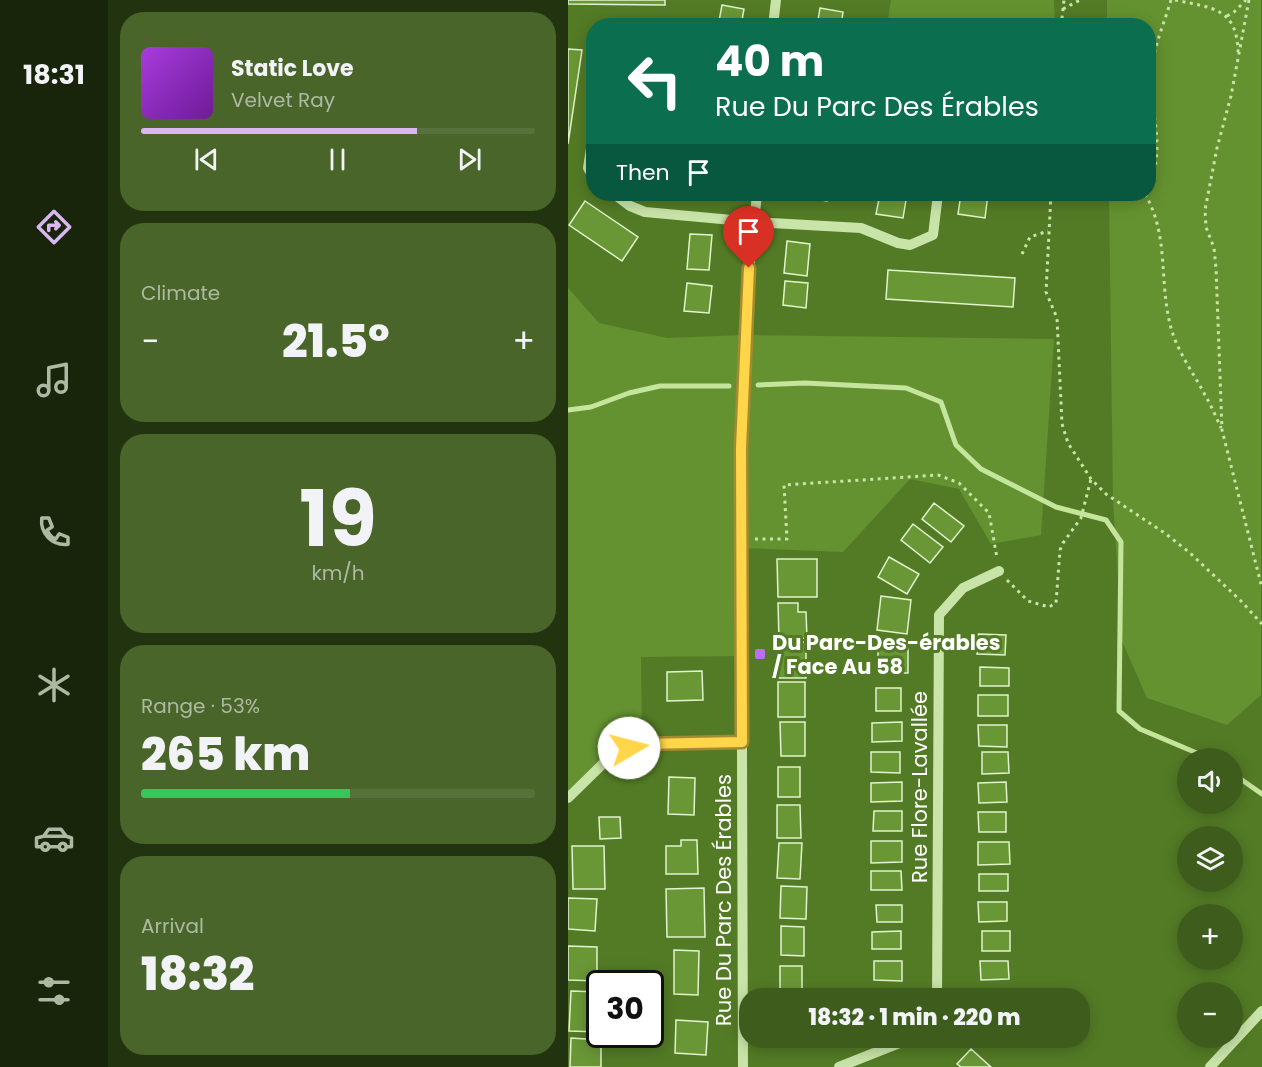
<!DOCTYPE html>
<meta charset="utf-8">
<style>
body{margin:0;font-family:Poppins,sans-serif;background:#496529;color:#f1f3f6;height:100vh;display:flex;flex-direction:column;font-size:22px;white-space:nowrap}
*{box-sizing:border-box;margin:0}
p{font-size:20px;color:#adbaa3}
.icon{flex:none;width:33px;height:33px;fill:none;stroke:currentColor;stroke-width:2;stroke-linecap:round;stroke-linejoin:round}
.map{position:relative;flex:1;overflow:hidden}
.panel{display:flex;flex-direction:column;gap:12px;padding:12px;background:#22330f;width:460px}
.panel>*{flex:none}
.hud{position:absolute;left:18px;top:18px;width:570px;height:183px;border-radius:24px;box-shadow:0 3px 15px #0003;background:#0b6e4f;color:#fff;overflow:hidden}
.controls{position:absolute;left:609px;top:748px;display:grid;gap:12px}
.controls a{display:grid;place-items:center;width:66px;height:66px;border-radius:50%;background:#3e5c1c;box-shadow:0 3px 15px #0003;font-size:30px}
.speed{position:absolute;left:18px;top:970px;display:flex;gap:12px;font-size:30px;font-weight:700;text-align:center}
.speed>*{display:grid;place-content:center;width:78px;height:78px;border-radius:50%;background:#3e5c1c;box-shadow:0 3px 15px #0003;line-height:1}
.speed .limit{border:3px solid #111;border-radius:9px;background:#fff;color:#111}
.pin{position:absolute;display:grid;place-items:center;width:51px;height:51px;color:#fff;margin:-62px -26px;border-radius:50% 50% 50% 0;rotate:-45deg;box-shadow:0 0 6px #0007}
.pin .icon{rotate:45deg}
.me{position:absolute;width:66px;margin:-33px;rotate:82deg;stroke-linejoin:round;filter:drop-shadow(0 0 4px #0008)}
.turn{display:flex;align-items:center;gap:21px;height:126px;padding:0 30px;font-size:27px}
.turn .icon{width:78px;height:78px;stroke-width:2.5}
.turn b{display:block;font-size:42px;line-height:51px}
.then{display:flex;align-items:center;height:57px;padding:0 30px;background:#0003;gap:12px;font-size:22px}
.big{font-size:45px;font-weight:800;line-height:1.1}
.panel .card{flex:1;display:flex;flex-direction:column;justify-content:center;gap:9px;min-width:0;padding:0 21px;border-radius:24px;background:#496529}
.panel .dial{align-items:center;gap:0}
.dial b{font-size:78px;line-height:1}
.song{display:flex;align-items:center;gap:18px}
.cover{width:72px;height:72px;border-radius:9px;background:linear-gradient(135deg,hsl(280 70% 55%),hsl(280 70% 35%))}
.played{height:6px;border-radius:3px;background:linear-gradient(90deg,#d9b7f2 70%,#57713b 70%)}
.keys{display:flex;justify-content:space-around;direction:ltr}
.heat{display:flex;justify-content:space-between;align-items:center;font-size:33px;direction:ltr}
.charge{height:9px;border-radius:4px;background:linear-gradient(90deg,#34c759 53%,#57713b 0)}
.trip{position:absolute;left:171px;top:988px;width:351px;height:60px;border-radius:24px;background:#3e5c1c;box-shadow:0 3px 15px #0003;font-weight:800;line-height:60px;text-align:center}
main{display:flex;flex:1;min-height:0}
.tabs{display:flex;flex-direction:column;width:108px;justify-content:space-around;align-items:center;background:#19250b;color:#adbaa3}
.tabs .icon{width:42px;height:42px}
.tabs .active{color:#d9b7f2}
.tabs b{font-size:27px;color:#f1f3f6}
.map>svg:first-child{display:block}
</style>
<main>
<nav class="tabs">
<b>18:31</b>
<svg class="icon active" aria-label="directions" viewBox="0 0 24 24"><path d="M12 3l9 9-9 9-9-9zM9 14v-3h6M13 9l2 2-2 2"/></svg>
<svg class="icon" aria-label="music" viewBox="0 0 24 24"><path d="M9 18V5l10-2v13"/><circle cx="6" cy="18" r="3"/><circle cx="16" cy="16" r="3"/></svg>
<svg class="icon" aria-label="phone" viewBox="0 0 24 24"><path d="M5 4h4l2 5-3 2q2 4 5 5l2-3 5 2v4C11 20 4 13 5 4z"/></svg>
<svg class="icon" aria-label="climate" viewBox="0 0 24 24"><path d="M12 3v18M4 7l16 10M4 17L20 7"/></svg>
<svg class="icon" aria-label="car" viewBox="0 0 24 24"><path d="M5 17H2v-5l4-1 3-4h7l3 4 3 1v5h-3M9 17h6M6 11h13"/><circle cx="7" cy="17" r="2"/><circle cx="17" cy="17" r="2"/></svg>
<svg class="icon" aria-label="filters" viewBox="0 0 24 24"><path d="M4 7h16M4 17h16"/><circle cx="9" cy="7" r="2"/><circle cx="15" cy="17" r="2"/></svg>
</nav>
<section class="panel">
<div class="card">
<div class="song"><i class="cover"></i><div><b>Static Love</b><p>Velvet Ray</p></div></div>
<div class="played"></div>
<div class="keys"><svg class="icon" aria-label="previous" viewBox="0 0 24 24"><path d="M18 5L8 12l10 7zM5 5v14"/></svg><svg class="icon" aria-label="pause" viewBox="0 0 24 24"><path d="M8 5v14M16 5v14"/></svg><svg class="icon" aria-label="next" viewBox="0 0 24 24"><path d="M6 5l10 7-10 7zM19 5v14"/></svg></div>
</div>
<div class="card"><p>Climate</p>
<div class="heat"><a>−</a><b class="big">21.5°</b><a>+</a></div>
</div>
<div class="card dial"><b>19</b><p>km/h</p></div>
<div class="card"><p>Range · 53%</p><b class="big">265 km</b><div class="charge"></div></div>
<div class="card"><p>Arrival</p><b class="big">18:32</b></div>
</section>
<div class="map">
<svg width="694" height="1067" viewBox="0 0 694 1067">
<rect width="100%" height="100%" fill="#537b25"/>
<!-- green -->
<path fill="#659230" d="M323,0H486L487,25H319Z
M539,0H693V695L659,725L579,698L554,641L545,499L541,194H580V26L539,25Z
M0,288L31,323L99,338L177,335L486,339L473,535L423,544L391,489L342,479L275,552L175,548L174,656L73,657L74,744L48,752L0,798Z"/>
<g fill="none" stroke-linecap="round" stroke-linejoin="round">
<!-- stream -->
<path stroke="#c5e59d" stroke-width="5" d="M190,385L237,383L338,388L373,402L388,445L413,469L488,507L538,520L553,542L551,711L572,729L643,759
M0,410L23,407L61,393L92,386H161
M664,773L694,794"/>
</g>
<!-- building -->
<path fill="#6a9736" stroke="#e1f3cc" stroke-width="1.5" d="M0,0H97V5L0,4Z
M154,5L176,9L173,26H150Z
M252,8L275,12L273,26H249Z
M0,49L14,50L0,144Z
M225,194H260L259,201L224,196Z
M312,194H339L335,218L308,214Z
M393,194H420L417,218L390,214Z
M17,201L70,237L54,261L1,225Z
M122,234L144,235L141,270L119,269Z
M219,241L242,244L239,276L216,273Z
M320,270L447,278L445,307L318,299Z
M217,281L240,283L238,308L215,305Z
M119,283L144,286L141,313L116,311Z
M366,503L396,526L383,542L354,519Z
M345,524L375,547L362,563L333,540Z
M321,557L351,574L339,594L310,577Z
M209,559H249V597H210Z
M313,596L343,600L339,634L309,630Z
M210,603H230V612H238L239,638L211,639Z
M410,634L438,635L437,655L409,654Z
M310,639H340V673H310Z
M210,642H238V678H210Z
M412,667L441,668V686H412Z
M134,671L135,700L99,701V672Z
M210,682H237V717H210Z
M308,688H333V711H308Z
M410,695H440V716H410Z
M212,722H237V756H213Z
M334,722V741L304,742V723Z
M410,725H439V747L411,746Z
M303,752H332V773L303,772Z
M414,752H440L441,773L414,774Z
M210,767H232V797H210Z
M101,777L127,778L126,815L100,814Z
M334,782V801L303,802V783Z
M438,782L439,802L411,803L410,783Z
M209,805H232L233,838H209Z
M306,811H334V831H305Z
M410,812H438V832H411Z
M31,817H52L53,838L32,839Z
M113,840H129L130,874H98V846H113Z
M303,841H334V862L303,863Z
M410,842H441L442,864L410,865Z
M211,843H234L232,879L209,878Z
M4,846H36L37,889H5Z
M303,871H333L334,890H303Z
M411,874H440V891H411Z
M213,886L239,887L238,919L212,918Z
M136,888L137,937H99L98,889Z
M0,898L29,899L27,931L0,929Z
M410,902H439V921L411,922Z
M308,905H334V922H309Z
M213,926L236,927V956L213,955Z
M333,931V949H304V932Z
M414,931H442V951H414Z
M0,946L29,947V981L0,980Z
M106,950L131,951L130,995L106,994Z
M306,961H334V981L306,980Z
M412,961H440L441,979L413,980Z
M212,966H234V998H212Z
M412,989H442L441,999H411Z
M3,991L32,992V1032L1,1031Z
M335,991V999H303L302,992Z
M108,1020L140,1022L138,1055L107,1053Z
M3,1038L33,1040V1067H2Z
M405,1038H437L435,1046Z
M403,1049L423,1067H393L389,1064Z"/>
<g fill="none" stroke-linecap="round" stroke-linejoin="round">
<!-- path -->
<path stroke="#c9e4a9" stroke-width="3" stroke-dasharray="3 4.5" stroke-linecap="butt" d="M607,0C643,8 669,7 670,52
M681,0L663,96L649,148L637,210L638,227L646,248L648,268L654,430L694,588
M495,9L512,0
M659,16L666,12L678,0
M493,26L496,0
M580,186C599,150 582,113 583,76C584,51 596,24 603,0
M483,194L478,292L489,318L494,424L500,443L523,479L538,494L598,534L622,553L673,601L694,624
M577,194C601,235 591,279 602,324C608,350 625,372 637,395C643,405 648,417 653,428
M454,254L462,237L480,231
M187,539H219L216,485L370,475L391,483L421,513L429,558
M439,580L460,601L481,607L488,603L492,550L495,543L513,518L523,479"/>
<!-- minor -->
<path stroke="#c9e4a9" stroke-width="10" d="M205,26L208,0
M26,129L20,168L26,178
M46,194L62,206L77,212L186,222L293,228L330,243L342,245L365,235L370,194
M0,798L48,751L74,744L174,742
M369,999L371,615L395,588L431,571
M175,1067L173,448L179,291L189,194
M271,1067L344,1038
M642,1067L694,1011"/>
</g>
<g fill="none" stroke-linecap="round" stroke-linejoin="round">
<defs>
<path id="route" d="M61,748L74,744L174,742L173,448L181,268"/>
</defs>
<!-- route casing -->
<use href="#route" stroke="#a68a30" stroke-width="15"/>
<!-- route -->
<use href="#route" stroke="#ffd54a" stroke-width="10"/>
</g>
<!-- markers -->
<rect fill="#bc6eed" stroke="#537b25" stroke-width="2" x="186" y="648" width="12" height="12" rx="3"/>
<g text-anchor="middle" dominant-baseline="central" stroke-width="6" stroke-linejoin="round" paint-order="stroke">
<!-- poi labels -->
<g font-size="21" font-weight="bold" fill="#fff" stroke="#537b25" text-anchor="start">
<text x="204" y="642">Du Parc-Des-érables<tspan x="204" dy="24">/ Face Au 58</tspan></text>
</g>
<!-- street labels -->
<g font-size="21" fill="#fff" stroke="#537b25">
<text transform="translate(351 787) rotate(-90)">Rue Flore-Lavallée</text>
<text transform="translate(155 900) rotate(-90)">Rue Du Parc Des Érables</text>
</g>
</g>
</svg>
<div class="controls">
<a><svg class="icon" aria-label="sound" viewBox="0 0 24 24"><path d="M4 9h4l5-4v14l-5-4H4zM17 9q2 3 0 6"/></svg></a>
<a><svg class="icon" aria-label="layers" viewBox="0 0 24 24"><path d="M12 4l9 5-9 5-9-5zM3 14l9 5 9-5"/></svg></a>
<a>+</a>
<a>−</a>
</div>
<div class="speed"><div class="limit">30</div></div>
<div class="pin" style="left:181px;top:268px;background:#d93025"><svg class="icon" aria-label="arrive" viewBox="0 0 24 24"><path d="M6 21V4h12l-3 4 3 4H6"/></svg></div>
<svg class="me" style="left:61px;top:748px" viewBox="-20 -20 40 40"><circle r="19" fill="#fff"/><path d="M0-13L10 11 0 6-10 11z" fill="#ffd54a"/></svg>
<div class="trip">18:32 · 1 min · 220 m</div>
<div class="hud">
<div class="turn"><svg class="icon" aria-label="left" viewBox="0 0 24 24"><path d="M17 20v-9H6M10 6l-5 5 5 5"/></svg><div><b>40 m</b>Rue Du Parc Des Érables</div></div>
<div class="then">Then<svg class="icon" aria-label="arrive" viewBox="0 0 24 24"><path d="M6 21V4h12l-3 4 3 4H6"/></svg></div>
</div>
</div>
</main>
